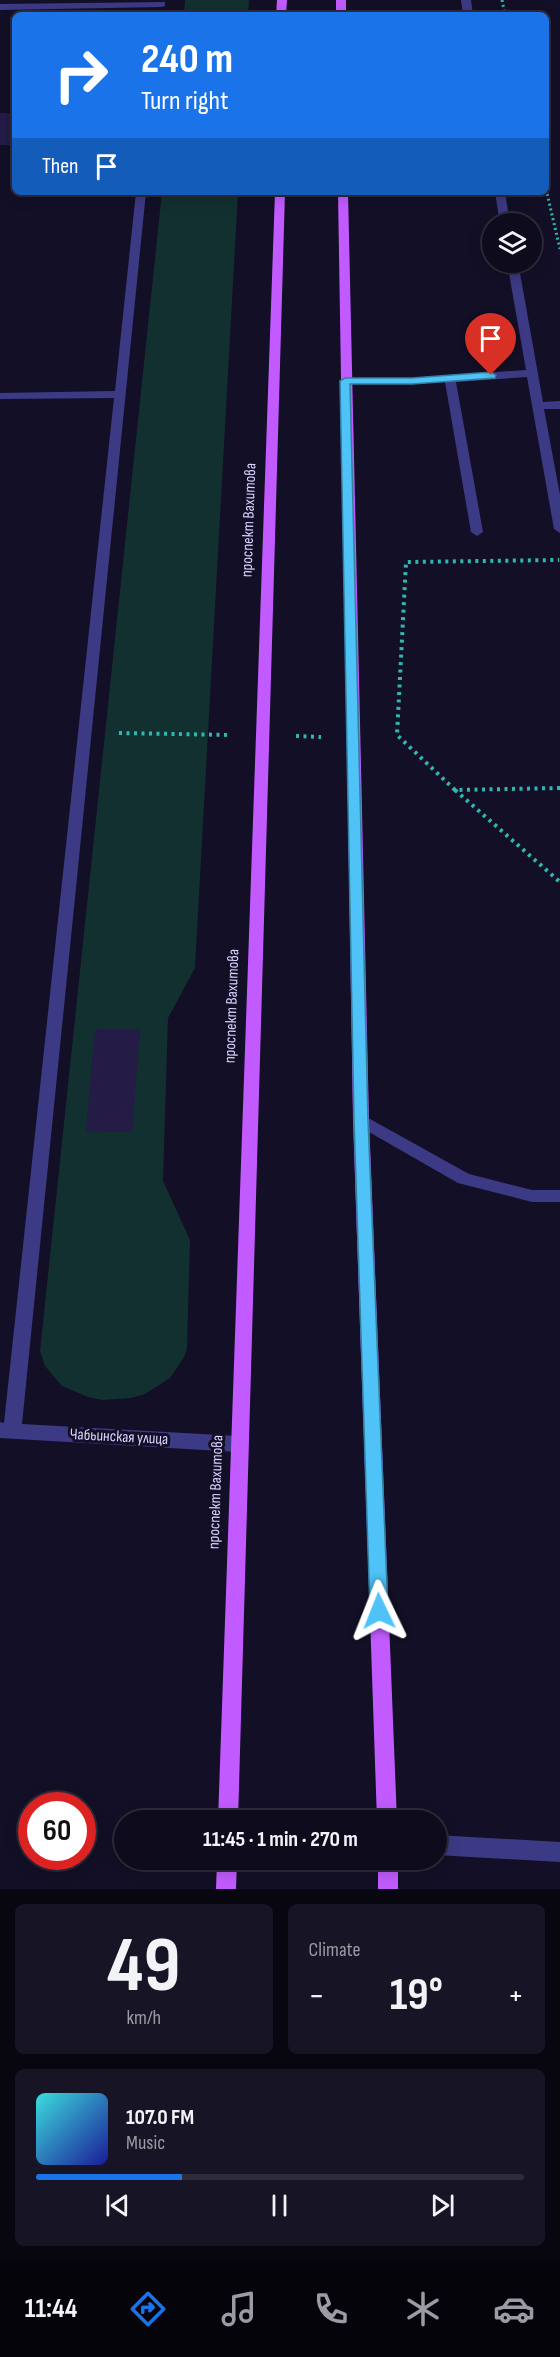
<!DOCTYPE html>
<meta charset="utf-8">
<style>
body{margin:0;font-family:"Sofia Sans Condensed",sans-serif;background:#171425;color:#f1f3f6;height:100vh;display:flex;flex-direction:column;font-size:22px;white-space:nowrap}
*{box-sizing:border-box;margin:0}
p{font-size:20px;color:#9b9ba3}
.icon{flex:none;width:33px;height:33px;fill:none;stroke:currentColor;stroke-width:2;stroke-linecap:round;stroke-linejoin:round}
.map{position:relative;height:1889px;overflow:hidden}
.drawer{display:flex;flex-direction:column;gap:15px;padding:15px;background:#08060f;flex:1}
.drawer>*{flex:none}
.hud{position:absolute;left:12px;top:12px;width:537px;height:183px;border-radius:9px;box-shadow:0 3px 15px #0003,0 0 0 2px #2e2b3b;background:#1a73e8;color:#fff;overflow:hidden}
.tools{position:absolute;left:482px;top:213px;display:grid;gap:12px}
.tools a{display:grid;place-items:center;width:60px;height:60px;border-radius:50%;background:#0e0b1c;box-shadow:0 3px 15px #0003,0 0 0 2px #2e2b3b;font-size:30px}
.speed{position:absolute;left:18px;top:1792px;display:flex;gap:12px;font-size:30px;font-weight:700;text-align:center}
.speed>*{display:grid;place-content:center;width:78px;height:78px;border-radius:50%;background:#0e0b1c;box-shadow:0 3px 15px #0003,0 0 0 2px #2e2b3b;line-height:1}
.speed .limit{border:9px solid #d22;background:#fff;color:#111}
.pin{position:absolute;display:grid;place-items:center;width:51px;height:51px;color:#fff;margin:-62px -26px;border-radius:50% 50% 50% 0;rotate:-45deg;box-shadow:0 0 6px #0007}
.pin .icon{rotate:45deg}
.me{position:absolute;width:66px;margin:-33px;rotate:358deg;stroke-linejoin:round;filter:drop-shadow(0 0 4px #0008)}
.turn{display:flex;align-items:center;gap:21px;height:126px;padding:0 30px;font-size:27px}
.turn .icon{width:78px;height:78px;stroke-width:2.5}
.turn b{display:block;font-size:42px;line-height:51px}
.then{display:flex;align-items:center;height:57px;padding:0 30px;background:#0003;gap:12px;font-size:22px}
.big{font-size:45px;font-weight:700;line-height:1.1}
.drawer .tile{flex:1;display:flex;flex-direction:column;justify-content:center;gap:9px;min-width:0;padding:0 21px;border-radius:9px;background:#171425}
.drawer .dial{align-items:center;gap:0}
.dial b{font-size:78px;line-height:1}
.song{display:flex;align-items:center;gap:18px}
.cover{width:72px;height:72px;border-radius:9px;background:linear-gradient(135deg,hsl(180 70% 55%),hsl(240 70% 35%))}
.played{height:6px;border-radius:3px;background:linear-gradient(90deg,#1a73e8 30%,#2e2b3b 30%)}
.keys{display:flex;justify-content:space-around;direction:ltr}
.heat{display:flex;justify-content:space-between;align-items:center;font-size:33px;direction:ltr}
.drawer .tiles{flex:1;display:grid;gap:15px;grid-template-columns:1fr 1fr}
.tile:last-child{grid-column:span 2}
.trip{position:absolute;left:114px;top:1810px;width:333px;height:60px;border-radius:30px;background:#0e0b1c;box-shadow:0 3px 15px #0003,0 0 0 2px #2e2b3b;font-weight:700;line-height:60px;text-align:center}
.menu{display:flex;height:96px;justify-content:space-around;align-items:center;background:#06040b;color:#9b9ba3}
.menu .icon{width:42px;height:42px}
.menu .on{color:#1a73e8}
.menu b{font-size:27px;color:#f1f3f6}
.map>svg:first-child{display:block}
</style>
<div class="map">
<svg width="560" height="1889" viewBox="0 0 560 1889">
<rect width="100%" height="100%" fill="#130f26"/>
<!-- green -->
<path fill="#12302f" d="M185,0H249L248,15H184Z
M162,192H238L195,968L168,1018L163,1181L190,1240L187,1349L184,1357L170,1378L145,1394L131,1398L102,1400L88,1397L62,1386L45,1366L40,1351Z"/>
<!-- building -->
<path fill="#241b47" d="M0,113H15V145H0Z
M95,1029L140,1030L132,1132L86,1131Z"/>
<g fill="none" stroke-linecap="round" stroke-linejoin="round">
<!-- path-far1 -->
<path stroke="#2fb8b0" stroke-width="3" stroke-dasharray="2 3" stroke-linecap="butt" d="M502,0L505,15
M546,189L560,249"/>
<!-- path -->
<path stroke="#2fb8b0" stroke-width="4" stroke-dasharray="3 4.5" stroke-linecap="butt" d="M119,733L231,735
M296,736L321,737
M560,788L455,790L560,882
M455,790L397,735L406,562L559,560"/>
<!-- minor -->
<path fill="#3d3a85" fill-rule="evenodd" d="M461,0H471L473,15H463Z
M165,2V6L162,7L0,10V4Z
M136,192H146L22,1424L238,1436L244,1439L247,1444L244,1449L238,1452L0,1438V1422L4,1423L114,398L0,399V393L115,391Z
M495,192H505L510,224H500Z
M507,262H518L543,402L560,401V409H544L560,495V533L554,529L527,377L456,382L483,532L477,536L471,532L445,382L345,384L339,381L345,378H412L526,370Z
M361,1114L469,1174L532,1190H560V1202H532L458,1183L355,1124L353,1120L355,1116Z
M436,1835L560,1842V1862L436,1855Z"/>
<!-- major -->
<path fill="#c25bff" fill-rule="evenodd" d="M277,0H287L286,15H276Z
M336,0H346V15H336Z
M275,192H285L238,1821H218Z
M338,192H348L369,1120L397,1821H377L353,1120Z
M217,1860H237L236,1889H216Z
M378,1860H398V1889H378Z"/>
</g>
<!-- route -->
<path fill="#4fc3f7" stroke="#337fa1" stroke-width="1.5" d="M491,372L496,375L495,378L412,384H350L368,1120L388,1611L385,1616L379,1618L373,1616L370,1611L354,1120L340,381L345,378H412Z"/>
<g text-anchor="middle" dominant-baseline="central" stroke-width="6" stroke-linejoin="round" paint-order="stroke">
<!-- street labels -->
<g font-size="16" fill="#d9d4ff" stroke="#130f26">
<text transform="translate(249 520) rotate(-88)">проспект Вахитова</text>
<text transform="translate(232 1006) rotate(-88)">проспект Вахитова</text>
<text transform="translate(119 1437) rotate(3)">Чабьинская улица</text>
<text transform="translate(216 1492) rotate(-88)">проспект Вахитова</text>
</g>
</g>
</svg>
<div class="tools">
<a><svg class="icon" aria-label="layers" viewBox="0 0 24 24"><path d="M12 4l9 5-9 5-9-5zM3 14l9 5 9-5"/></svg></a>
</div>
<div class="speed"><div class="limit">60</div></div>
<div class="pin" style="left:491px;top:375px;background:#d93025"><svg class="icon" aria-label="arrive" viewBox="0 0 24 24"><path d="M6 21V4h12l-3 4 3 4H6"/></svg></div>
<svg class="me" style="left:379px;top:1611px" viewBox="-20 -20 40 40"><path d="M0-17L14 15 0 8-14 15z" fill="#4fc3f7" stroke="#fff" stroke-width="4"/></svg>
<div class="trip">11:45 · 1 min · 270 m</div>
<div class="hud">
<div class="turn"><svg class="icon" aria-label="right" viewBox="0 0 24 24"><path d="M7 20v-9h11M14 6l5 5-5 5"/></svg><div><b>240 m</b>Turn right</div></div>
<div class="then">Then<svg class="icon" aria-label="arrive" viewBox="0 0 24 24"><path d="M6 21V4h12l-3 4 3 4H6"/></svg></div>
</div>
</div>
<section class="drawer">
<div class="tiles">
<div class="tile dial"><b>49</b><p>km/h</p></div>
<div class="tile"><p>Climate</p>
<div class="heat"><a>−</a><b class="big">19°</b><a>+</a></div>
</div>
<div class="tile">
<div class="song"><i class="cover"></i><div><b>107.0 FM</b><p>Music</p></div></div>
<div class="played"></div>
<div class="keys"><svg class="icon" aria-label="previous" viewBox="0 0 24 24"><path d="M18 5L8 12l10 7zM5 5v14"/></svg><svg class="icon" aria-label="pause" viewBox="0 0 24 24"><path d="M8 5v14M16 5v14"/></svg><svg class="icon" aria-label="next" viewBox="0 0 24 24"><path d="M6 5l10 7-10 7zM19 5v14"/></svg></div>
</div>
</div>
</section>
<nav class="menu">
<b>11:44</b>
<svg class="icon on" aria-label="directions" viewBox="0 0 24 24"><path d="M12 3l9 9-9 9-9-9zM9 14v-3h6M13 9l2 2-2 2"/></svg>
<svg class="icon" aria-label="music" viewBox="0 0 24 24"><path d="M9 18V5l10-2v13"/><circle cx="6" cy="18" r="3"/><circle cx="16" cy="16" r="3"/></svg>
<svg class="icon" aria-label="phone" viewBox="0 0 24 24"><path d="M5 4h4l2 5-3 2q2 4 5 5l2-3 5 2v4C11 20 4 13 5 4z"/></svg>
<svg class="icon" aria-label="climate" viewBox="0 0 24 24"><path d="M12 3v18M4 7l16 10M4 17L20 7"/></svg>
<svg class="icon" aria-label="car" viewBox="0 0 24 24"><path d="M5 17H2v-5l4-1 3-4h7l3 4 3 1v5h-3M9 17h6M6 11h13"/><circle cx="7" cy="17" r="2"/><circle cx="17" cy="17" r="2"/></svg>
</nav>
